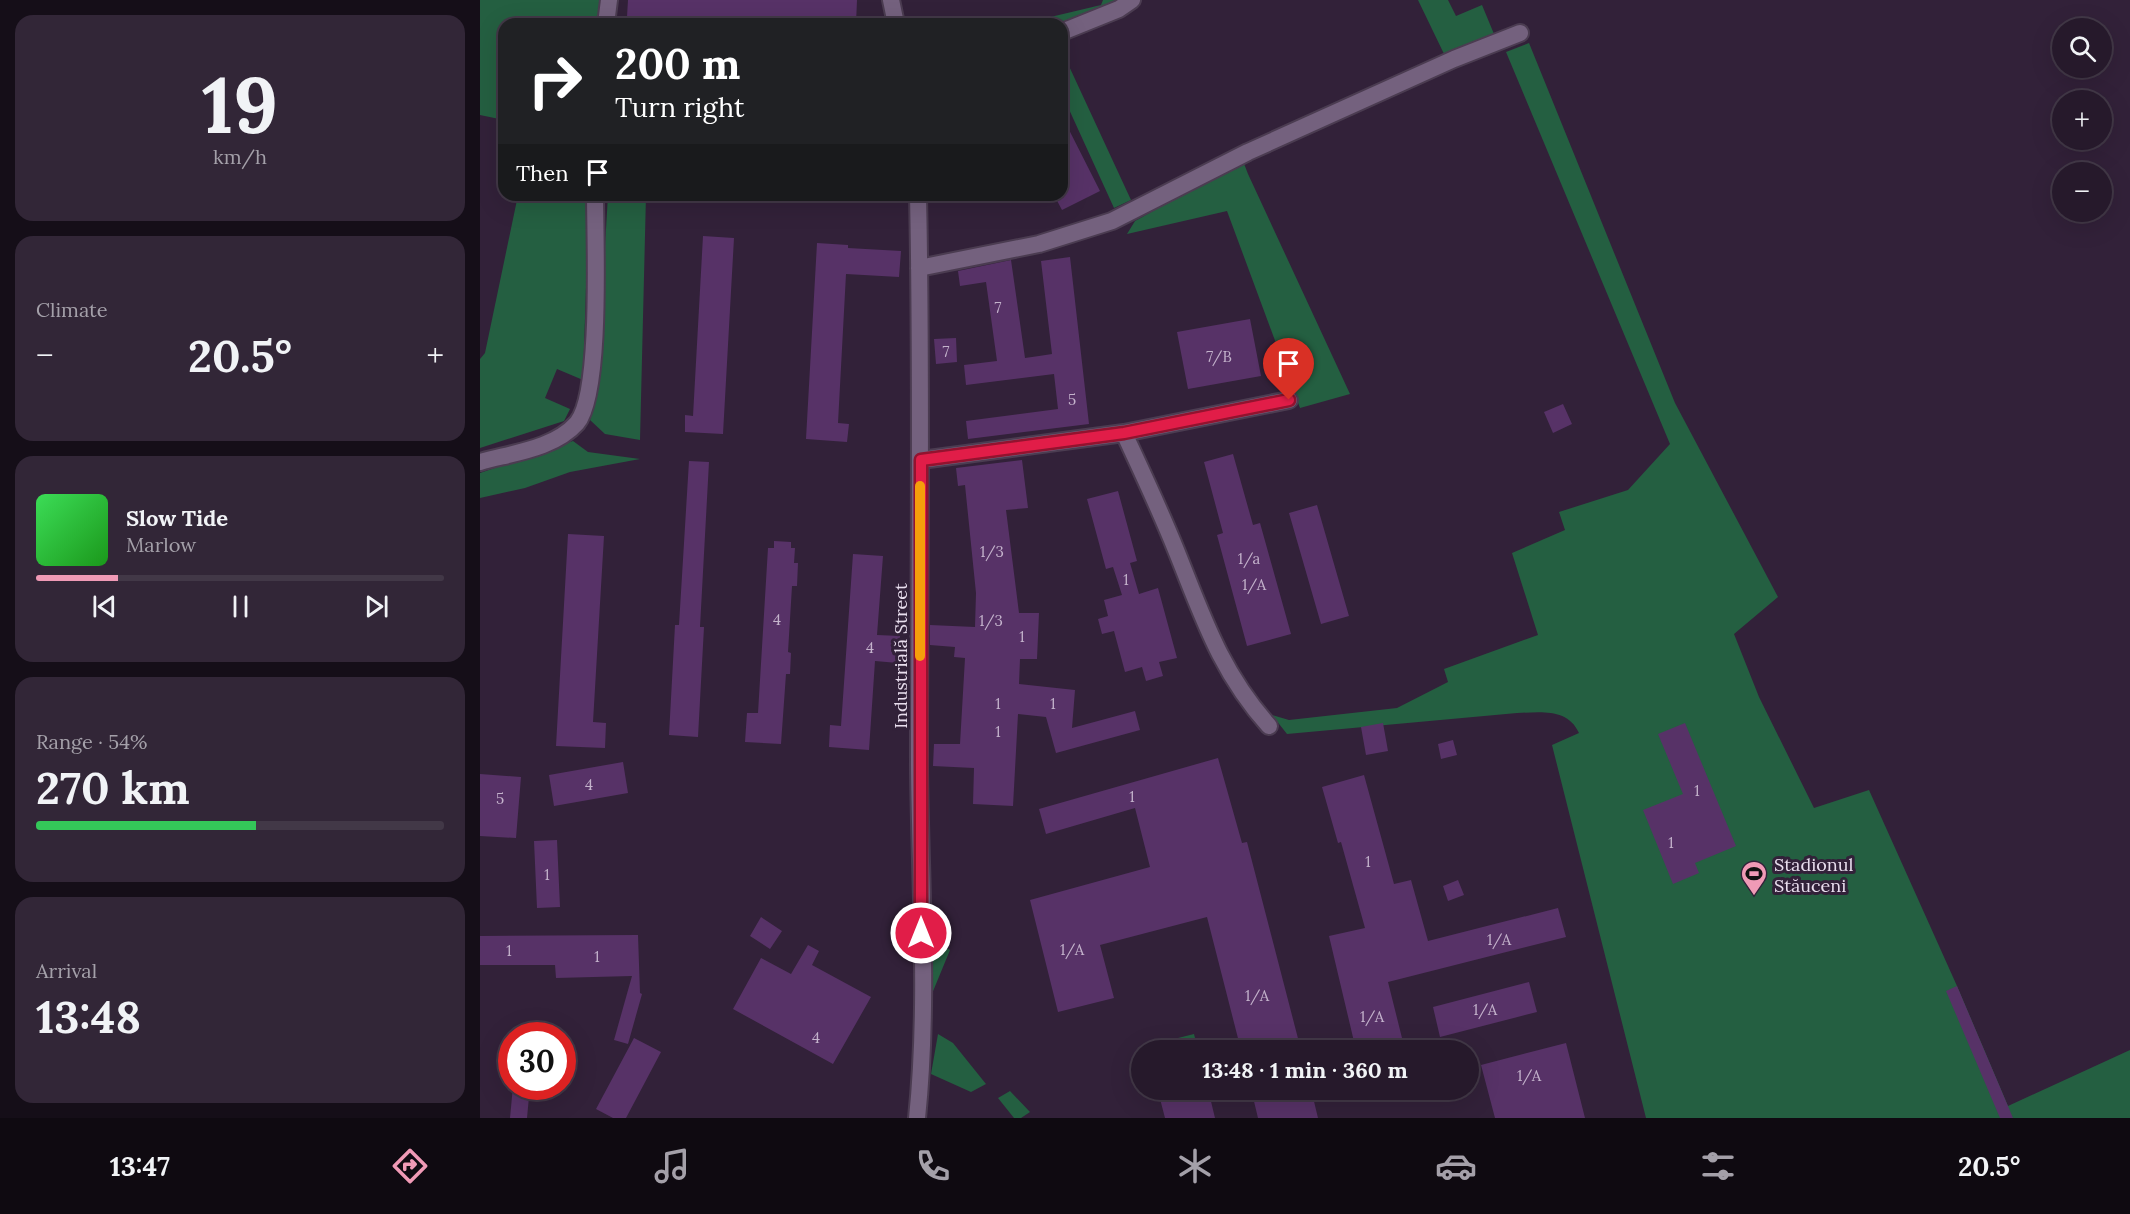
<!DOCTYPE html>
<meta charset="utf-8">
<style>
body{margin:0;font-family:Lora,serif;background:#322637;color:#f1f3f6;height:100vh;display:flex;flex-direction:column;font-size:22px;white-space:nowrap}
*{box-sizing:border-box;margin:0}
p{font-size:20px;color:#a4a0a9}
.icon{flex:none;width:33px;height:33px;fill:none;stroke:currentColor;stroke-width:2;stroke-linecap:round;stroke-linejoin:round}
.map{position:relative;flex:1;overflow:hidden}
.panel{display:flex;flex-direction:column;gap:15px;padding:15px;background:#150e18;width:480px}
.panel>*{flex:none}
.hud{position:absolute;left:18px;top:18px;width:570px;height:183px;border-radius:18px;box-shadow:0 6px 24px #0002,0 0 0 2px #423847;background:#202124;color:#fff;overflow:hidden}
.fabs{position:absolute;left:1572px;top:18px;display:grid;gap:12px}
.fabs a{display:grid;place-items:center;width:60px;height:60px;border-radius:50%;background:#26192b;box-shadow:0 6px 24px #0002,0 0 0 2px #423847;font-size:30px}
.speed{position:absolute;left:18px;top:1022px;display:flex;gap:12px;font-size:30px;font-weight:700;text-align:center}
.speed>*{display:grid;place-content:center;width:78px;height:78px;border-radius:50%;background:#26192b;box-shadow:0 6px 24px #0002,0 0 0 2px #423847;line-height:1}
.speed .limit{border:9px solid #d22;background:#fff;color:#111}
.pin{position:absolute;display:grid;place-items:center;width:51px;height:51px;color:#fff;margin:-62px -26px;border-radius:50% 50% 50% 0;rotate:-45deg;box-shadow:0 0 6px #0007}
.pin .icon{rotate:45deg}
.me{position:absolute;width:66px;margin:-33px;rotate:0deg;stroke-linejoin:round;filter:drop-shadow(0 0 4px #0008)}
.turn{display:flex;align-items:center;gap:21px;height:126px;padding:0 18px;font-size:27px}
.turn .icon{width:78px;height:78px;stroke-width:2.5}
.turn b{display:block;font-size:42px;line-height:51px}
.then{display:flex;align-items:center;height:57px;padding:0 18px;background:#0003;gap:12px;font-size:22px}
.big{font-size:45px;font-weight:700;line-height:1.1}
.panel .card{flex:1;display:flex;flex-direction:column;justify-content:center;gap:9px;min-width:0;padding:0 21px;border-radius:18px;background:#322637}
.panel .dial{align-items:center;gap:0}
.dial b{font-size:78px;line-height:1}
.song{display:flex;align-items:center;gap:18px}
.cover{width:72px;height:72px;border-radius:9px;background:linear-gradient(135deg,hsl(130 70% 55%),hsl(120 70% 35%))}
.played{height:6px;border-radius:3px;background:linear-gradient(90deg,#f09ab6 20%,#423847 20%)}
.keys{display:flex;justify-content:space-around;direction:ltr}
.heat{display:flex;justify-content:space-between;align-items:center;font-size:33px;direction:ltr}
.charge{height:9px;border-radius:4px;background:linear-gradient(90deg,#34c759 54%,#423847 0)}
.trip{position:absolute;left:651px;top:1040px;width:348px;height:60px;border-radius:30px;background:#26192b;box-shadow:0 6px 24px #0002,0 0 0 2px #423847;font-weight:700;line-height:60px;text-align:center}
.tabs{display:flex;height:96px;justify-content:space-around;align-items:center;background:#0f0a11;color:#a4a0a9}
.tabs .icon{width:42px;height:42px}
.tabs .selected{color:#f09ab6}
.tabs b{font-size:27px;color:#f1f3f6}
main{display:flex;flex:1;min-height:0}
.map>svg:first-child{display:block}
</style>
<main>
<section class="panel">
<div class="card dial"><b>19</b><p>km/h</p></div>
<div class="card"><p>Climate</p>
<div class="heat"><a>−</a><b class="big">20.5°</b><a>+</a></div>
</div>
<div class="card">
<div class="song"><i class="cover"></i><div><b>Slow Tide</b><p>Marlow</p></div></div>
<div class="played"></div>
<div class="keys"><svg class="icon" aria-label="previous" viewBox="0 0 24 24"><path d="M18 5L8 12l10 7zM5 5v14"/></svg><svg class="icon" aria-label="pause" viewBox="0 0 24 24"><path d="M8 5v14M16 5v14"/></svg><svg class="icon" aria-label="next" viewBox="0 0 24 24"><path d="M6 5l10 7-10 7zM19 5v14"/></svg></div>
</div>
<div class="card"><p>Range · 54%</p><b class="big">270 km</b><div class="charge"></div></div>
<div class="card"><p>Arrival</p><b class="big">13:48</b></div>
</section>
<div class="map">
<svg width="1650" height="1118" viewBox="0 0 1650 1118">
<rect width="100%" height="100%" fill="#322139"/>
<!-- green -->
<path fill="#245f41" d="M0,0H121L119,24H24V120L0,115Z
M623,0H635V5L582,24H541L621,5Z
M938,0H968L976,16L1002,5L1014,34L965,56Z
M1049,43L1195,403L1298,597L1254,634L1279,697L1334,808L1389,790L1477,986L1528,1106L1650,1050V1118H1166L1072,745L1099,733C1088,708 1061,712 1037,713L807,734L792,715L809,720L917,708L968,682L964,669L1058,635L1032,553L1085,530L1079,512L1148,490L1190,444L1026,52Z
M582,51L651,200L634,208L582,94Z
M763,161L768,174L870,394L820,408L747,211L647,234L655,221Z
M38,195H109L103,380L77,369L65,398L90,409L84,421L0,448V359L5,353Z
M128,195H166L160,440L125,434L110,420L116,399Z
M93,441L108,452L160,459L90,472L45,488L0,498V473Z
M453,940L470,950L449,1001Z
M458,1034L473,1043L506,1084L491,1092L451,1074Z
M714,1034L718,1050H667L666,1046Z
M530,1091L550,1112L541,1118H534L518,1098Z"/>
<!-- building -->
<path fill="#573267" d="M148,0H377L376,24H278L147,17Z
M582,116L620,191L582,210L574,195H582Z
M223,236L254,238L243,434L205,432V415L213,416Z
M337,243L368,245V248L421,251L419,277L366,274L358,423L369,424L367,442L326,439Z
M590,257L609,424L488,439L486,421L578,409L574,374L486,385L484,365L517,361L506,282L480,286L478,271L531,260L545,358L559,356L572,354L561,261Z
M770,319L781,376L708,389L697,332Z
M476,338L477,362L456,364L454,339Z
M1083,404L1092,424L1073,433L1064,412Z
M753,454L773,525L780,523L811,634L767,646L737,535L743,533L724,462Z
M542,460L548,508L526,510L539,613H559L557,659H540L539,684L595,690L592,728L655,711L660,730L576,753L566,717L538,714L533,806L493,804L494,768L453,766L454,744H480L485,658L474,657L475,647L450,645V625L495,627L496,593L485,485L478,486L476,468Z
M209,461L229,462L220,627H224L218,737L189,735L195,625H199Z
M638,491L657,561L650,563L659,594L678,588L697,658L679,662L683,676L666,681L662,667L645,672L634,631L622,634L618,619L628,616L624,600L642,595L633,567L626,569L607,499Z
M837,505L869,616L841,624L809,513Z
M88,534L124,536L113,722L126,723L125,748L76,746Z
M294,541L311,542V548H315L314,563H318L317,586H312L308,652L311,653L310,674H306L301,744L265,742L267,713H278L288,548H294Z
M373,554L403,556L397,635L420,636L418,663L395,661L389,750L349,747L350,725L361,726Z
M903,723L908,751L886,755L881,727Z
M1205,723L1256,846L1215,863L1219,873L1193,884L1163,810L1203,794L1178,734Z
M973,740L977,755L961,759L958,744Z
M738,758L762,843L767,842L821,1050H761L727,917L620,945L634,998L578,1012L550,900L670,867L655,808L566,834L559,809Z
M143,762L148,793L74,806L69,775Z
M0,774L41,777L36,838L0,836Z
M884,775L914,884L931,880L948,941L1078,908L1086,937L908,982L925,1050H876L849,936L885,928L861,842L858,843L842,787Z
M77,840L80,907L57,908L54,841Z
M978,880L984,895L968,901L963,886Z
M281,917L302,931L290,949L270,936Z
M158,935L160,993L162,994L148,1044L134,1040L152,976L76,978L75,965H0V936Z
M328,945L339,951L332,965L391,997L353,1064L253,1009L281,958L311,974Z
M1049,982L1057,1012L960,1037L953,1007Z
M1477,986L1522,1092L1533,1118H1520L1466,991Z
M154,1038L181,1052L146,1118H133L116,1109Z
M1086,1043L1105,1118H1015L1001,1065Z
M33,1086H50L47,1118H30Z
M687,1089H728L735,1118H685L678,1091Z
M771,1089H831L838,1118H778Z"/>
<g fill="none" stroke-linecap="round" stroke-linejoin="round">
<defs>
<path id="minor" d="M411,0L416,24
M126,24L129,0
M582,32L639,9L652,0
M439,268L559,244L632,221L768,152L974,59L1040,33
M644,433C662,472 680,510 696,550C723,617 740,671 789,726
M441,460L644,433L809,400
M0,462C32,453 74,449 97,423C122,393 115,239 115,195
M437,1118C449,1004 440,881 439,766C439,575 442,385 438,195"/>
</defs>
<!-- minor casing -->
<use href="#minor" stroke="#4b3c51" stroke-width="20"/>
<!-- minor -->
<use href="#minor" stroke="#74617e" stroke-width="16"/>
</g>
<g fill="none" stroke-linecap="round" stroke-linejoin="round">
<defs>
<path id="route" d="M441,933V460L644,433L809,400"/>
</defs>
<!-- route casing -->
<use href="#route" stroke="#92132f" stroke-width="15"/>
<!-- route -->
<use href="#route" stroke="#e11d48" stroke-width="10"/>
<!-- slow -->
<path stroke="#f59e0b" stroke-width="10" d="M440,656V486"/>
</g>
<!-- icons -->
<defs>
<symbol id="stadium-pin" viewBox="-11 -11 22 30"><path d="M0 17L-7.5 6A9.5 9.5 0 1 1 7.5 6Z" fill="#f09ab6" stroke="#322139"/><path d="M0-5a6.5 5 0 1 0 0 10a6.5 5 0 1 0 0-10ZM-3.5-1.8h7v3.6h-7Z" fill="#111"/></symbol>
</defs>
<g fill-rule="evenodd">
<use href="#stadium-pin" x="1259" y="859" width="30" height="40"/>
</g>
<g text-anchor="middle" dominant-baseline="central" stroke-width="6" stroke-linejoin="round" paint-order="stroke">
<!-- number labels -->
<g font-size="15" fill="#c4b3cc">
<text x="518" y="307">7</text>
<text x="466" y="351">7</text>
<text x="739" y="356">7/B</text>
<text x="592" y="399">5</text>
<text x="512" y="551">1/3</text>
<text x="769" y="558">1/a</text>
<text x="646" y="579">1</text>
<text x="774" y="584">1/A</text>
<text x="297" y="619">4</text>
<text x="511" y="620">1/3</text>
<text x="542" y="636">1</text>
<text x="390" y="647">4</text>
<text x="518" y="703">1</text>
<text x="573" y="703">1</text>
<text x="518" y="731">1</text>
<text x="109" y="784">4</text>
<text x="1217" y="790">1</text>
<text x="652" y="796">1</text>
<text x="20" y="798">5</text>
<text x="1191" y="842">1</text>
<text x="888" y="861">1</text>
<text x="67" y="874">1</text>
<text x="1019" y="939">1/A</text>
<text x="592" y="949">1/A</text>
<text x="29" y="950">1</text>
<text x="117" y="956">1</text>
<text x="777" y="995">1/A</text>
<text x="1005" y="1009">1/A</text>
<text x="892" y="1016">1/A</text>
<text x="336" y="1037">4</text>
<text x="1049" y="1075">1/A</text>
</g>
<!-- street labels -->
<g font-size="18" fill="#e9deee" stroke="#322139">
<text transform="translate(420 656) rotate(-90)">Industrială Street</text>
</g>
<!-- poi labels -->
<g font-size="18" fill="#e9deee" stroke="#322139" text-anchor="start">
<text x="1294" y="864">Stadionul<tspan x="1294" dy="21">Stăuceni</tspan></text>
</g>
</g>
</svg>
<div class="fabs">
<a><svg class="icon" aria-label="search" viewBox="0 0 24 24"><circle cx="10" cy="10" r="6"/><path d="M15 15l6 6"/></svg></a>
<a>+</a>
<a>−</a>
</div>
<div class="speed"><div class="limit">30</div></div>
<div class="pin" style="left:809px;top:400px;background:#d93025"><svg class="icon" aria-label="arrive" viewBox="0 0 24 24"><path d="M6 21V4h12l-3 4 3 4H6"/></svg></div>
<svg class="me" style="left:441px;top:933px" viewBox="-20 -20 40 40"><circle r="17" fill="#e11d48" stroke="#fff" stroke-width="3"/><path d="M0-11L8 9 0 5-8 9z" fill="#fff"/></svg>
<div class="trip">13:48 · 1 min · 360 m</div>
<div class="hud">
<div class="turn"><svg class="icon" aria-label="right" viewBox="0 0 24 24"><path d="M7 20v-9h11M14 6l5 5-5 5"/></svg><div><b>200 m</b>Turn right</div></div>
<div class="then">Then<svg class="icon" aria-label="arrive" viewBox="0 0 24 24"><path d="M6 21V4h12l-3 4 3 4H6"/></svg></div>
</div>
</div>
</main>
<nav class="tabs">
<b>13:47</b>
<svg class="icon selected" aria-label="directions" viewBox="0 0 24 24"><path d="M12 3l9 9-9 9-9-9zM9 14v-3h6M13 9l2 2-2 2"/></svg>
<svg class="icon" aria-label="music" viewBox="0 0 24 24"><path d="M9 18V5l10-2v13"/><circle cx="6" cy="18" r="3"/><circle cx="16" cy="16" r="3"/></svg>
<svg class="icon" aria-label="phone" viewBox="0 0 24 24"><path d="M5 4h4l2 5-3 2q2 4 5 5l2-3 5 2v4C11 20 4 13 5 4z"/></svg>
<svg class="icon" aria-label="climate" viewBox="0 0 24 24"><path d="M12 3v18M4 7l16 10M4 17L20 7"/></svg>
<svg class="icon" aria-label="car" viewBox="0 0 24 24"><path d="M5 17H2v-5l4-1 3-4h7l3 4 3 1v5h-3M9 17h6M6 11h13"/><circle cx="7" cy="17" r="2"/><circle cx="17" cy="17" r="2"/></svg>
<svg class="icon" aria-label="filters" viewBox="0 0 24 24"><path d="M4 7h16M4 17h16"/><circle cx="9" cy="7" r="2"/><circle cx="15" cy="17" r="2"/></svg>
<b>20.5°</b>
</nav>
